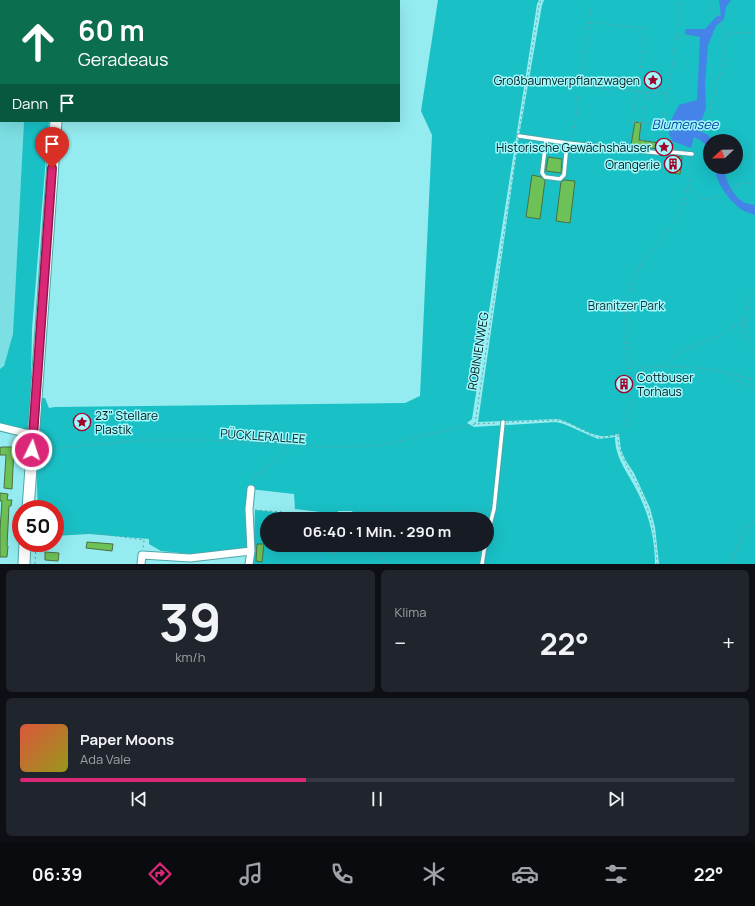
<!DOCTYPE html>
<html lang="de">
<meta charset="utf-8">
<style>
body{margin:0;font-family:Manrope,sans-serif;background:#20242c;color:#f1f3f6;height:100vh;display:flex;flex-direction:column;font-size:15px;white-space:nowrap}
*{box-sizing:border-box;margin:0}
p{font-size:13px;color:#9ea1a6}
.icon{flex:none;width:22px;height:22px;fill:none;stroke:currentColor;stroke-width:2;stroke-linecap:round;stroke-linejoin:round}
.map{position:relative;height:564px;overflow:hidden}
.side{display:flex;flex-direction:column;gap:6px;padding:6px;background:#0d0f14;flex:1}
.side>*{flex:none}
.top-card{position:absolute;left:0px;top:0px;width:400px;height:122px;box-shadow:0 4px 16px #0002;background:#0b6e4f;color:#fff;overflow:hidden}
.needle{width:26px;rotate:248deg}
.controls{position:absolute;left:703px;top:134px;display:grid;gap:8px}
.controls a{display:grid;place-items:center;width:40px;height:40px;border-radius:50%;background:#171b24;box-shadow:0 4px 16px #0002;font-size:20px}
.speed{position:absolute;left:12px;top:500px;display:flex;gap:8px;font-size:20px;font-weight:700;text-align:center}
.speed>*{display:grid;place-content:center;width:52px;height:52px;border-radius:50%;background:#171b24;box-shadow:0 4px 16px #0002;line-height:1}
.speed .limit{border:6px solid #d22;background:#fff;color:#111}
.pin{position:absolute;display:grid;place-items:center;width:34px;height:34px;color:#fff;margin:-41px -17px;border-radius:50% 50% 50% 0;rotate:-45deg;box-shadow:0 0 4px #0007}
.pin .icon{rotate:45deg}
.me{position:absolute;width:44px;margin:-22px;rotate:4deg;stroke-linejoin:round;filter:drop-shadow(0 0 3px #0008)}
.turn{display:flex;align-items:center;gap:14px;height:84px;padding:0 12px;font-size:18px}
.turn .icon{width:52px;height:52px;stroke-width:2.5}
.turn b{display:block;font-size:28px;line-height:34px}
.then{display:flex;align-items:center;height:38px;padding:0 12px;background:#0003;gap:8px;font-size:15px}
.big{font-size:30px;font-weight:700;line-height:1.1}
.side .widget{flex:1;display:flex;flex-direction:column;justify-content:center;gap:6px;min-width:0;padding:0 14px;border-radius:6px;background:#20242c}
.side .dial{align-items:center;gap:0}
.dial b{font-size:52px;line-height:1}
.song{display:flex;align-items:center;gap:12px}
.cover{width:48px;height:48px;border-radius:6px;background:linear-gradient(135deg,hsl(10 70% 55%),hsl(60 70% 35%))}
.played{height:4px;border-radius:2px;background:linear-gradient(90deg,#db2777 40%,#363941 40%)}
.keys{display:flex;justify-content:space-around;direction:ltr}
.heat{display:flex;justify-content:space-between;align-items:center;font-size:22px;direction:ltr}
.side .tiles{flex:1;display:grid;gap:6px;grid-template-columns:1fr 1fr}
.widget:last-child{grid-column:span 2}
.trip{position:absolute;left:260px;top:512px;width:234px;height:40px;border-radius:20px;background:#171b24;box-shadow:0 4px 16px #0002;font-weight:700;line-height:40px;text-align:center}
.tabs{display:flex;height:64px;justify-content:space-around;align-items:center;background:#090b0e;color:#9ea1a6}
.tabs .icon{width:28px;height:28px}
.tabs .selected{color:#db2777}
.tabs b{font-size:18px;color:#f1f3f6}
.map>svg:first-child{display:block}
</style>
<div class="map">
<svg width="755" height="564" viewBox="0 0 755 564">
<rect width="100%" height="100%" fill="#94ecf0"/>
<!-- built -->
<path fill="#7bdfe3" d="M0,0H30L1,1V121H24L13,336L4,366L0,369Z"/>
<!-- green -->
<path fill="#19c0c6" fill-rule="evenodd" d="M438,0H539L537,4L472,419L467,423L474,427L556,422L564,424L598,439L615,437C615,459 629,474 638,493C649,515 655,539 655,564H253L255,510L319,516L320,512L295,509L294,494L249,489L247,548L190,554L161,551L149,544V539L89,534L55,536V509H38L36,462L42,454L39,439L41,398H45L49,408L55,407L405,403L420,396L432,135L421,111ZM338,511H352L356,518L353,519H487V545H267V519H339Z
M544,0H755V564H659L655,527L650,508L634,473L626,461L621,450L619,434C612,435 606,437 600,436C585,433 573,423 558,419L478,422L519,136L542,5ZM710,141H736V167H710Z
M24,121H49L32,329L30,432L0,424V369L4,366L13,334Z"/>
<!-- water -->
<path fill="#4483e8" d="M719,0H731L726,7L724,19L716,26L708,45L705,84L706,108L698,130L708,135L713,141H710V149L700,140L694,137L691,148L672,141C665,126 672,119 679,105L697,100L700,37L685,34V29H705L716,17L721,15Z
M715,167H723C725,178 732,195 742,201C745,204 751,204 755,205V215C750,213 745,212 741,209C729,201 715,181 715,167Z"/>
<!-- building -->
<path fill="#6dc156" stroke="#4b7141" d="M635,122L641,123L639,140L658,143V149L631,145Z
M671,155L682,157L680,174L669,173Z
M548,157L562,159L561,173L546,171Z
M532,175L541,177L545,180L540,219L526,217Z
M564,180L575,181L570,223L556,221L561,182Z
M1,447H14L12,489L4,488L6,455H0V448Z
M0,493L8,494L7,500H12L11,506H9L7,546H8L7,557H0V530L2,501H0Z
M87,542L113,544L112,551L86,548Z
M257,544H264L262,562L256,561Z
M45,552L59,553L58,561L45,560Z"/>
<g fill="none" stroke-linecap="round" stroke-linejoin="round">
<defs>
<path id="service" d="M519,136L567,143L659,153L671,152L692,154
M546,140L542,173L545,177L560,179L564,175L567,143
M487,536L494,509L503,422
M482,564L485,545"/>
<path id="minor" d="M0,427L33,435
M251,551L249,509L251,489
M141,564L142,555L190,558L251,551L249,564"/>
<path id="secondary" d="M64,1V0
M28,509L56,121
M24,564L25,543"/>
</defs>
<!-- service casing -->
<use href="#service" stroke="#4ea7aa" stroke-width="5.5"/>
<!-- minor casing -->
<use href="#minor" stroke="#4ea7aa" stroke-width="9"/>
<!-- secondary casing -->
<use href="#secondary" stroke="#4ea7aa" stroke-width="13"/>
<!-- path -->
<path stroke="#61a3a6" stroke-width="1" stroke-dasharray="2 3" stroke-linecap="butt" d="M711,0L725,37
M589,22L646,29L629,145
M678,35L691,37
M580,86L667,94
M647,92L640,140L660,142
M634,122L662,125
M519,131L539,5L541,0
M573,138L592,0
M659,149L677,35L681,0
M693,150L711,107L725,57V38L729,33L755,32
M691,159C689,168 690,179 687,189C685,199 680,212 675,221C667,235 654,246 645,259C620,293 625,338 630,378L647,367H685L710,369L755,380
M662,173L668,165L667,158
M688,188L699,198L707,200L725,194L740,183L755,184
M744,321C744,335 748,345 755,356
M628,358L638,365L646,367
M659,367L686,348L703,343L721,335L744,321L748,300L755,287
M730,374L733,378L755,389
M507,422L557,420L566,422L599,438L618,435C618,458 634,474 642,494C652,517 656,540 657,564
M475,424L518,140
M618,434L626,424L630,407V378
M41,450L142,440H212L316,447L376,446L475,424L498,423
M253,483L255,477L291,447
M39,484L49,450
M255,510L283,512L282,519
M425,512V519
M359,519L355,512L477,511L489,510
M55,533L88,532L144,540L143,549
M18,537L20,513
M374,545L385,564
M427,545L428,564
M35,564L36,543
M279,564L280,545
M331,564L333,549
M730,564C736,549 743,532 755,520"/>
<!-- service -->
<use href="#service" stroke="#fff" stroke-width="3.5"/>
<!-- minor -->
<use href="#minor" stroke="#fff" stroke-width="7"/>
<!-- secondary -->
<use href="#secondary" stroke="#fff" stroke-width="11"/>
</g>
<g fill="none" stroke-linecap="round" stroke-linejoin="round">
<defs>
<path id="route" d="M32,450L52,168"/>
</defs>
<!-- route casing -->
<use href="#route" stroke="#8e194d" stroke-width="10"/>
<!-- route -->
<use href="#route" stroke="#db2777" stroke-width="7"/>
</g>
<!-- icons -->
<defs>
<symbol id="sight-ring" viewBox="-11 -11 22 22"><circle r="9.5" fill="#a1f9fd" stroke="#a2022a" stroke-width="1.5"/><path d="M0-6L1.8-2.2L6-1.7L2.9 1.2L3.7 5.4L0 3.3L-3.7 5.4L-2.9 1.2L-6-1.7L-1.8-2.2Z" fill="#a2022a"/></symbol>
<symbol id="building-ring" viewBox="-11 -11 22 22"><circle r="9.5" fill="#a1f9fd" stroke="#a2022a" stroke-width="1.5"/><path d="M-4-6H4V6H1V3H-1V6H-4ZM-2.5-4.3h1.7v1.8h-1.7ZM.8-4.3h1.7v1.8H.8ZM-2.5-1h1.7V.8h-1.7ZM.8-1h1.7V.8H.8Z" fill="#a2022a"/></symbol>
</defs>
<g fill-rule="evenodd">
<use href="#sight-ring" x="643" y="70" width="20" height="20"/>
<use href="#sight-ring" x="654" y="137" width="20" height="20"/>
<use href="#building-ring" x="663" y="154" width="20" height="20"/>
<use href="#building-ring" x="614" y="374" width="20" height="20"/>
<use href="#sight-ring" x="72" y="412" width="20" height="20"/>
</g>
<g text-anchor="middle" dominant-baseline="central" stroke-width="3" stroke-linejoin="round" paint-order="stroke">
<!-- poi labels -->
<g font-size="12" fill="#001a1b" stroke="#a1f9fd" text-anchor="end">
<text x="640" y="80">Großbaumverpflanzwagen</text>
<text x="651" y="147">Historische Gewächshäuser</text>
<text x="660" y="164">Orangerie</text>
<text x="637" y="377" text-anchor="start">Cottbuser<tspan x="637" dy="14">Torhaus</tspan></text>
<text x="95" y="415" text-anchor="start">23" Stellare<tspan x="95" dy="14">Plastik</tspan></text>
</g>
<!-- park labels -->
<g font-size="12" fill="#0f3133" stroke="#a1f9fd">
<text x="626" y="305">Branitzer Park</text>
</g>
<!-- street labels -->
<g font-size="12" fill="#001a1b" stroke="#a1f9fd">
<text transform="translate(478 351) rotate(-81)">ROBINIENWEG</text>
<text transform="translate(263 436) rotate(4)">PÜCKLERALLEE</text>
</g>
<!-- water labels -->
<g font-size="13" font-style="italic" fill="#0947a0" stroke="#a1f9fd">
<text x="685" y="124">Blumensee</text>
</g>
</g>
</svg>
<div class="controls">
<a><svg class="needle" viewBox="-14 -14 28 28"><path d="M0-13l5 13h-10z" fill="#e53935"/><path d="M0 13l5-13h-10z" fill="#9ea1a6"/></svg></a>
</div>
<div class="speed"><div class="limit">50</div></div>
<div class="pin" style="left:52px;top:168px;background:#d93025"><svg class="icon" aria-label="arrive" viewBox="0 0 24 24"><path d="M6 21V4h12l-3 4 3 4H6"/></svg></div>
<svg class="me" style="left:32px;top:450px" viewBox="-20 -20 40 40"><circle r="17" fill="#db2777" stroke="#fff" stroke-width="3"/><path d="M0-11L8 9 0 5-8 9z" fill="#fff"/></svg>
<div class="trip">06:40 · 1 Min. · 290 m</div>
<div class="top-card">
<div class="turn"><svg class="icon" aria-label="ahead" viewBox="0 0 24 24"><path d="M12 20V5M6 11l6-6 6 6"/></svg><div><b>60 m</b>Geradeaus</div></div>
<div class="then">Dann<svg class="icon" aria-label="arrive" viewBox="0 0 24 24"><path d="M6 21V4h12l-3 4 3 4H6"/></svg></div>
</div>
</div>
<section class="side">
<div class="tiles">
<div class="widget dial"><b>39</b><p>km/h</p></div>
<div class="widget"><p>Klima</p>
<div class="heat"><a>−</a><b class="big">22°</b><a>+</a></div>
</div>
<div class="widget">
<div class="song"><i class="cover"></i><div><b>Paper Moons</b><p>Ada Vale</p></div></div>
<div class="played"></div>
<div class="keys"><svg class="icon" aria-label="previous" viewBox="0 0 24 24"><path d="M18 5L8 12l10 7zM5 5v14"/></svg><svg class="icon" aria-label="pause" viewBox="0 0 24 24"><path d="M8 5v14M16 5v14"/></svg><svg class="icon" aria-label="next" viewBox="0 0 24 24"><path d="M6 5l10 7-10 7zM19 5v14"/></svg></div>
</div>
</div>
</section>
<nav class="tabs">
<b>06:39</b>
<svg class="icon selected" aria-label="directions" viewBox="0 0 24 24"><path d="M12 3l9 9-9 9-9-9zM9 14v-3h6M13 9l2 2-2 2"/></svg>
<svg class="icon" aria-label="music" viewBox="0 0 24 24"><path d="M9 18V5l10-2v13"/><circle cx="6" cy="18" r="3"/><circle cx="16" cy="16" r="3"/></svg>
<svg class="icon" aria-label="phone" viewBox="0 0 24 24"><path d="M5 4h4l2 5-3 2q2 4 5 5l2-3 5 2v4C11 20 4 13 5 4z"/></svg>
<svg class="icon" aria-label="climate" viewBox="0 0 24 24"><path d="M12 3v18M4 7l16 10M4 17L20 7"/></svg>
<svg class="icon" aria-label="car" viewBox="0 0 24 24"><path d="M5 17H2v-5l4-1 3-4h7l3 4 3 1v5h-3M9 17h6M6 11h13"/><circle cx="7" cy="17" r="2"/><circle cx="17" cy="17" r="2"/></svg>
<svg class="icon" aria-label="filters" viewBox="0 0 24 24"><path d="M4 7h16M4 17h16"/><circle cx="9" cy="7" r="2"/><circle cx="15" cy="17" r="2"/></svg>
<b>22°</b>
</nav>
